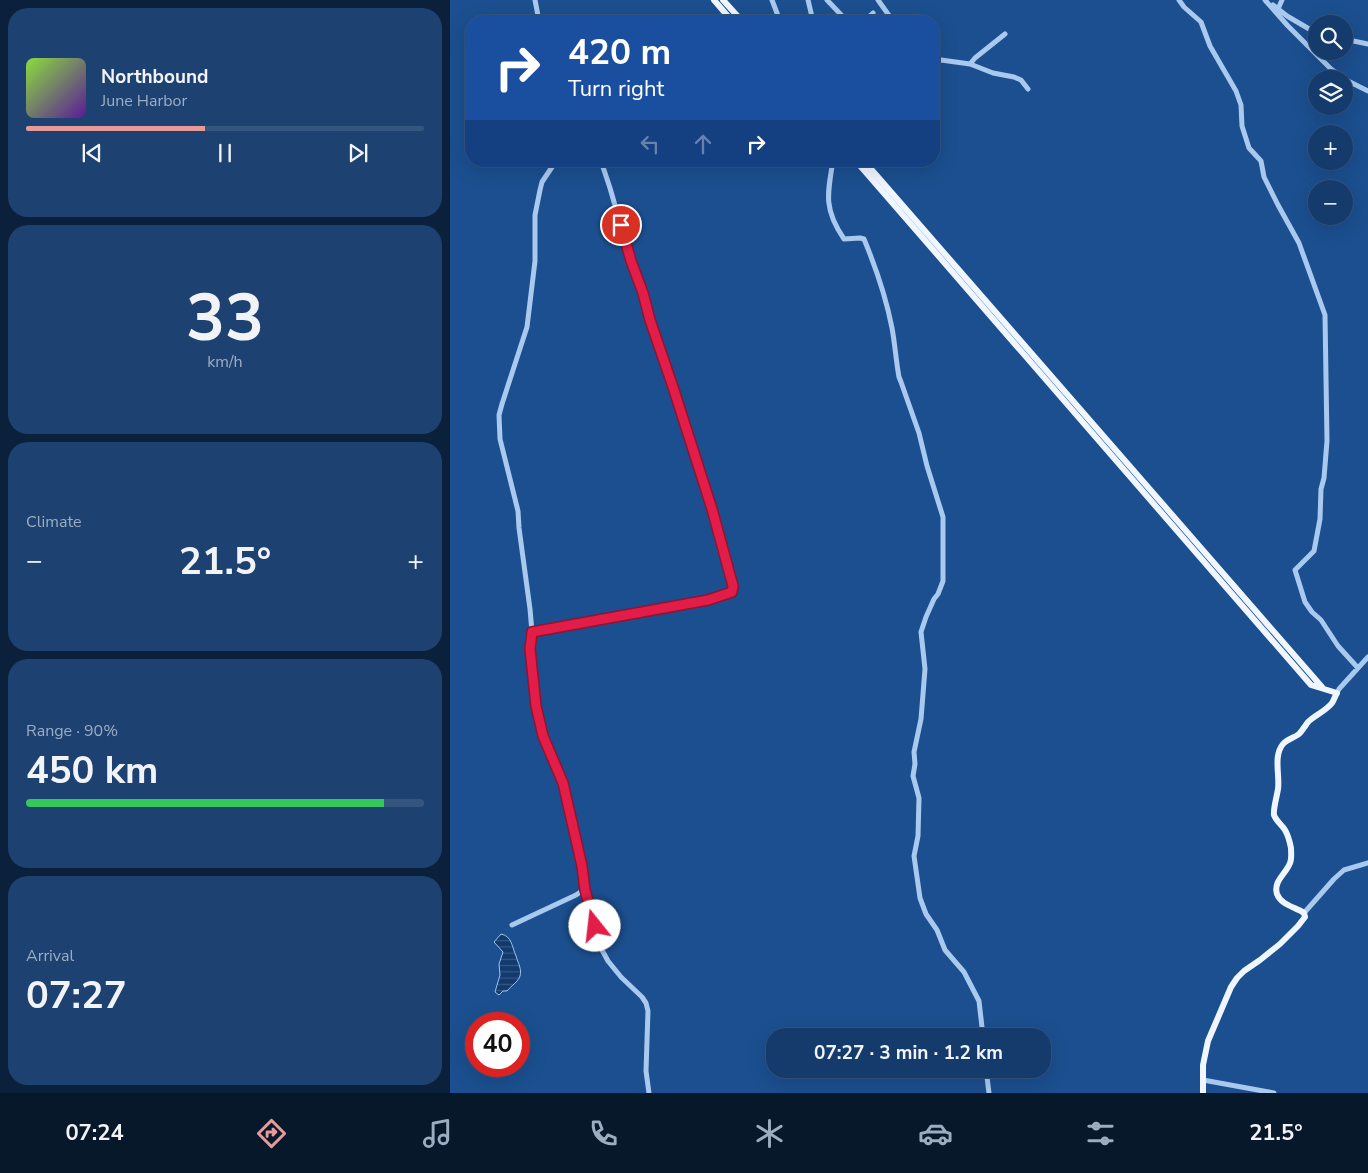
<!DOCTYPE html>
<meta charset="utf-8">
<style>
body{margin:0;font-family:"Nunito Sans",sans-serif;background:#1d4271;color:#f1f3f6;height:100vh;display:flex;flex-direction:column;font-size:19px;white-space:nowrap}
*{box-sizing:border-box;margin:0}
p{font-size:16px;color:#9dadc1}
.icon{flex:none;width:28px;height:28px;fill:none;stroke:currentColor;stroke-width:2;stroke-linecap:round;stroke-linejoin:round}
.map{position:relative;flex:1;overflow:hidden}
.side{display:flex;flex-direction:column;gap:8px;padding:8px;background:#0b203b;width:450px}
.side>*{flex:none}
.guide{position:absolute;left:15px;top:15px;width:475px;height:152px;border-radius:20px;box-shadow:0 5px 20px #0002,0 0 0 1px #33557e;background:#1a4fa0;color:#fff;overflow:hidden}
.fabs{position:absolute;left:858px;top:15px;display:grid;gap:10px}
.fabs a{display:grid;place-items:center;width:45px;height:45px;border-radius:50%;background:#143b6b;box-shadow:0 5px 20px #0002,0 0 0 1px #33557e;font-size:25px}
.speed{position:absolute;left:15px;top:1012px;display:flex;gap:10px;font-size:25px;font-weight:700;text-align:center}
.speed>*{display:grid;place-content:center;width:65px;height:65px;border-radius:50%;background:#143b6b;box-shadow:0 5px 20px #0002,0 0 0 1px #33557e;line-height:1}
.speed .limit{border:8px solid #d22;background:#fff;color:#111}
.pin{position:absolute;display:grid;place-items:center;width:42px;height:42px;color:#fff;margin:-21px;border:2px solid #fff;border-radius:50%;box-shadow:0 1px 5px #0007}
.me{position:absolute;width:55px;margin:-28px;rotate:344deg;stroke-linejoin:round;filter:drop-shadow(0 0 4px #0008)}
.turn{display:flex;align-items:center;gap:18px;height:105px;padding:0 20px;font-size:22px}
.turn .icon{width:65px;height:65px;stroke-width:2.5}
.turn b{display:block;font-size:35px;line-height:42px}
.lanes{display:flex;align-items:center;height:48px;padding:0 20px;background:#0003;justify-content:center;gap:25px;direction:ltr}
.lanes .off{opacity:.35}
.big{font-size:38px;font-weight:700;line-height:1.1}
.side .widget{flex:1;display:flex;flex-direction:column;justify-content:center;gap:8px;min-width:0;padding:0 18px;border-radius:20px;background:#1d4271}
.side .dial{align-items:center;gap:0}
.dial b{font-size:65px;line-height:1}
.song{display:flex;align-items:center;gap:15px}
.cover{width:60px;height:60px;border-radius:8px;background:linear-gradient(135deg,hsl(90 70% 55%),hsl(270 70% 35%))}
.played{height:5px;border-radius:2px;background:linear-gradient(90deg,#e69b98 45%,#33557e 45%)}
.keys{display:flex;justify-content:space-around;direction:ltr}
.heat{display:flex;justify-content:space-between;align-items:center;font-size:28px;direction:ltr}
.charge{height:8px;border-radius:4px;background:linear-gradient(90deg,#34c759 90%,#33557e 0)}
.trip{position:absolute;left:316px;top:1028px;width:285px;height:50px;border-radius:20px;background:#143b6b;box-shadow:0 5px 20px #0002,0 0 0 1px #33557e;font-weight:700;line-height:50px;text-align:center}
.dock{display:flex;height:80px;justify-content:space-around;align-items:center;background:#08182b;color:#9dadc1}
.dock .icon{width:35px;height:35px}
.dock .selected{color:#e69b98}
.dock b{font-size:22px;color:#f1f3f6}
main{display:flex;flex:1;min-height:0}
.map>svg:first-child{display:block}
</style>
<main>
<section class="side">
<div class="widget">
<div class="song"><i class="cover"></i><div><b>Northbound</b><p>June Harbor</p></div></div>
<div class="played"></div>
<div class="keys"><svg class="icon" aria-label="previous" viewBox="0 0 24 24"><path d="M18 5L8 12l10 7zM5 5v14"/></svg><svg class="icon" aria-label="pause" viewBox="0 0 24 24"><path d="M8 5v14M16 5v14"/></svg><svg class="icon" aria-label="next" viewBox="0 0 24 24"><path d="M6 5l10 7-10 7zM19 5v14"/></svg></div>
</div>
<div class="widget dial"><b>33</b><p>km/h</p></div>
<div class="widget"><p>Climate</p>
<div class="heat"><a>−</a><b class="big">21.5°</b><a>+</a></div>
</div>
<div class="widget"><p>Range · 90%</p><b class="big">450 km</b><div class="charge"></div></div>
<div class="widget"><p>Arrival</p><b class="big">07:27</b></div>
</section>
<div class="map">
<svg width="918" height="1093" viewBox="0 0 918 1093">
<defs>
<pattern id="water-rules" width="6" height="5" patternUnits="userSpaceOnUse" patternTransform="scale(1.25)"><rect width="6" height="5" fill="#123a6d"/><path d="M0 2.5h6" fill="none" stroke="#365883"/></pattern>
</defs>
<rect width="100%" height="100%" fill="#1b4f8f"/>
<!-- water -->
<path fill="url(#water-rules)" stroke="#9cc4f0" d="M51,934C62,936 62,947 66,956C68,963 72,969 70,976C68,982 61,986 57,991H53L49,995L45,992L50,975L49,964L53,952L44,942Z"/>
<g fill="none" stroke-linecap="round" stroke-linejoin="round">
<!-- minor -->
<path stroke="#a9c9ee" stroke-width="5" d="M85,0L89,21
M322,0L330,21
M358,0L363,21
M377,0L397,21
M428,0L443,21
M729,0L734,7L751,22L760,46L786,91L791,105L792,126L799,148L811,161L814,177L828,205L849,243L875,315L877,441L874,478L871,489L870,519L864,551L845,570L855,602L862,612L871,620L888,646L908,668
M815,0L838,26L881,69L898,81L918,91
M823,5L837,16L866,33
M828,9L832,0
M414,21L423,13
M894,39L918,44
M484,63L491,60L520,64L543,73L564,77L571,80L578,89
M520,64L525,58L555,34
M106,161L92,182L90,190L85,215V261L77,327L52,404L49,415L50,439L68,511L69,528L80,609L82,632L80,649L86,706L93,736L113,783L131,866L135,889L152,950L158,961L171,977L192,997L196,1003L198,1011L196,1071L199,1093
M383,161C377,195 374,210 394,239L410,238L414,239C426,268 436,297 442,328C445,344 446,361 449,377L451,382L469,433L477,466L493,517V581L488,594L484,599L476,617L471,632L475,669L471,719L464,752L465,764L463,776L469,798L468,836L464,856L470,898L476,914L487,930L495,950L514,972L529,1001L533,1036
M82,632L258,600L282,592L283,586L263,509L223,387L200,320L193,293L181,261L160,188L151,161
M887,693L889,689L918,657
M854,913L884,879L894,870L918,863
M62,925L126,895L135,889
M536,1069L539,1093
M753,1080L824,1093"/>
<!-- major -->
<path stroke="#f0f6ff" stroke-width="6" d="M264,0L282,21
M273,0L292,21
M406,161L861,685L887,693C885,696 884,700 882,703C876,711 865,715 858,722C855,726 852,731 849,734C844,738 837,739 833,744C823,756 830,775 828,789C827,796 823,809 824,815C826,821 832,825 835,830C838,835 840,843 841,848C841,853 842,859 840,863C836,874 823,881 827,894C831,905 845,907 854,913L855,917L848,926L830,944L810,960L794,971L787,978L781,987L758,1041L753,1065V1093
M414,161L872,687"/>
</g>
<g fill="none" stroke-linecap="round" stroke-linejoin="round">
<defs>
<path id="route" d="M145,926L135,890L132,866L113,783L93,736L86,706L80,649L82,632L258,600L282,592L283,586L262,509L223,387L200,320L193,293L181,261L171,225"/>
</defs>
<!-- route casing -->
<use href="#route" stroke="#92132f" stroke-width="12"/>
<!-- route -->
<use href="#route" stroke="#e11d48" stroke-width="9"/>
</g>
</svg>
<div class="fabs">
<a><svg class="icon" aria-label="search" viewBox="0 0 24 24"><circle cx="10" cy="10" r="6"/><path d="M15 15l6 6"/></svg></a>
<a><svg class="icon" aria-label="layers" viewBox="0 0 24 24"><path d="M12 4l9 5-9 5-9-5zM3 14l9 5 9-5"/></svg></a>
<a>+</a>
<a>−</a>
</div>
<div class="speed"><div class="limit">40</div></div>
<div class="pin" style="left:171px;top:225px;background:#d93025"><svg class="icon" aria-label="arrive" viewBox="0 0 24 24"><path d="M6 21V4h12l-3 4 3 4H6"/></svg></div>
<svg class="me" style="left:145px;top:926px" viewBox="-20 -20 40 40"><circle r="19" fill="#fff"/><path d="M0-13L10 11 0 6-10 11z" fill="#e11d48"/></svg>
<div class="trip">07:27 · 3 min · 1.2 km</div>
<div class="guide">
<div class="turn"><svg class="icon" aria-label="right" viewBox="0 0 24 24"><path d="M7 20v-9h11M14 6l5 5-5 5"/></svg><div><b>420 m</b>Turn right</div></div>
<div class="lanes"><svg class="icon off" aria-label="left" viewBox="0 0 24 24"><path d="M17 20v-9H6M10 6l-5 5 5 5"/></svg><svg class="icon off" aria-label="ahead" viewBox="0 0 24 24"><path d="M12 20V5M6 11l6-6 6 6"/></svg><svg class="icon" aria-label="right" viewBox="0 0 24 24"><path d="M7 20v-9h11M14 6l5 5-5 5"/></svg></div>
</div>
</div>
</main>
<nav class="dock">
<b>07:24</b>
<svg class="icon selected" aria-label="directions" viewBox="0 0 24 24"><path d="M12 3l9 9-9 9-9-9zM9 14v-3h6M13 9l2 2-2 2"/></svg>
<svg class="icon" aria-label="music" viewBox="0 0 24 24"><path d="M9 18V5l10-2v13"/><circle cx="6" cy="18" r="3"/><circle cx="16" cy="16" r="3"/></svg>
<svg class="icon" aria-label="phone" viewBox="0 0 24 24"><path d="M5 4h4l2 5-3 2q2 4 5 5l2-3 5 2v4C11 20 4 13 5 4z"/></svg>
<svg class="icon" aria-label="climate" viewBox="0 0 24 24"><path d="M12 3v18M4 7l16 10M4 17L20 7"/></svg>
<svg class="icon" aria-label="car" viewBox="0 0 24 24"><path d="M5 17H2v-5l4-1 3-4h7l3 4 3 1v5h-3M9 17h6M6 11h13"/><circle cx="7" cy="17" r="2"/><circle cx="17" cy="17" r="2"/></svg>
<svg class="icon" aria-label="filters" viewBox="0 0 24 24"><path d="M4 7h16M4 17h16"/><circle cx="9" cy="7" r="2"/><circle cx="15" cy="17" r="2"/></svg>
<b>21.5°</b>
</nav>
